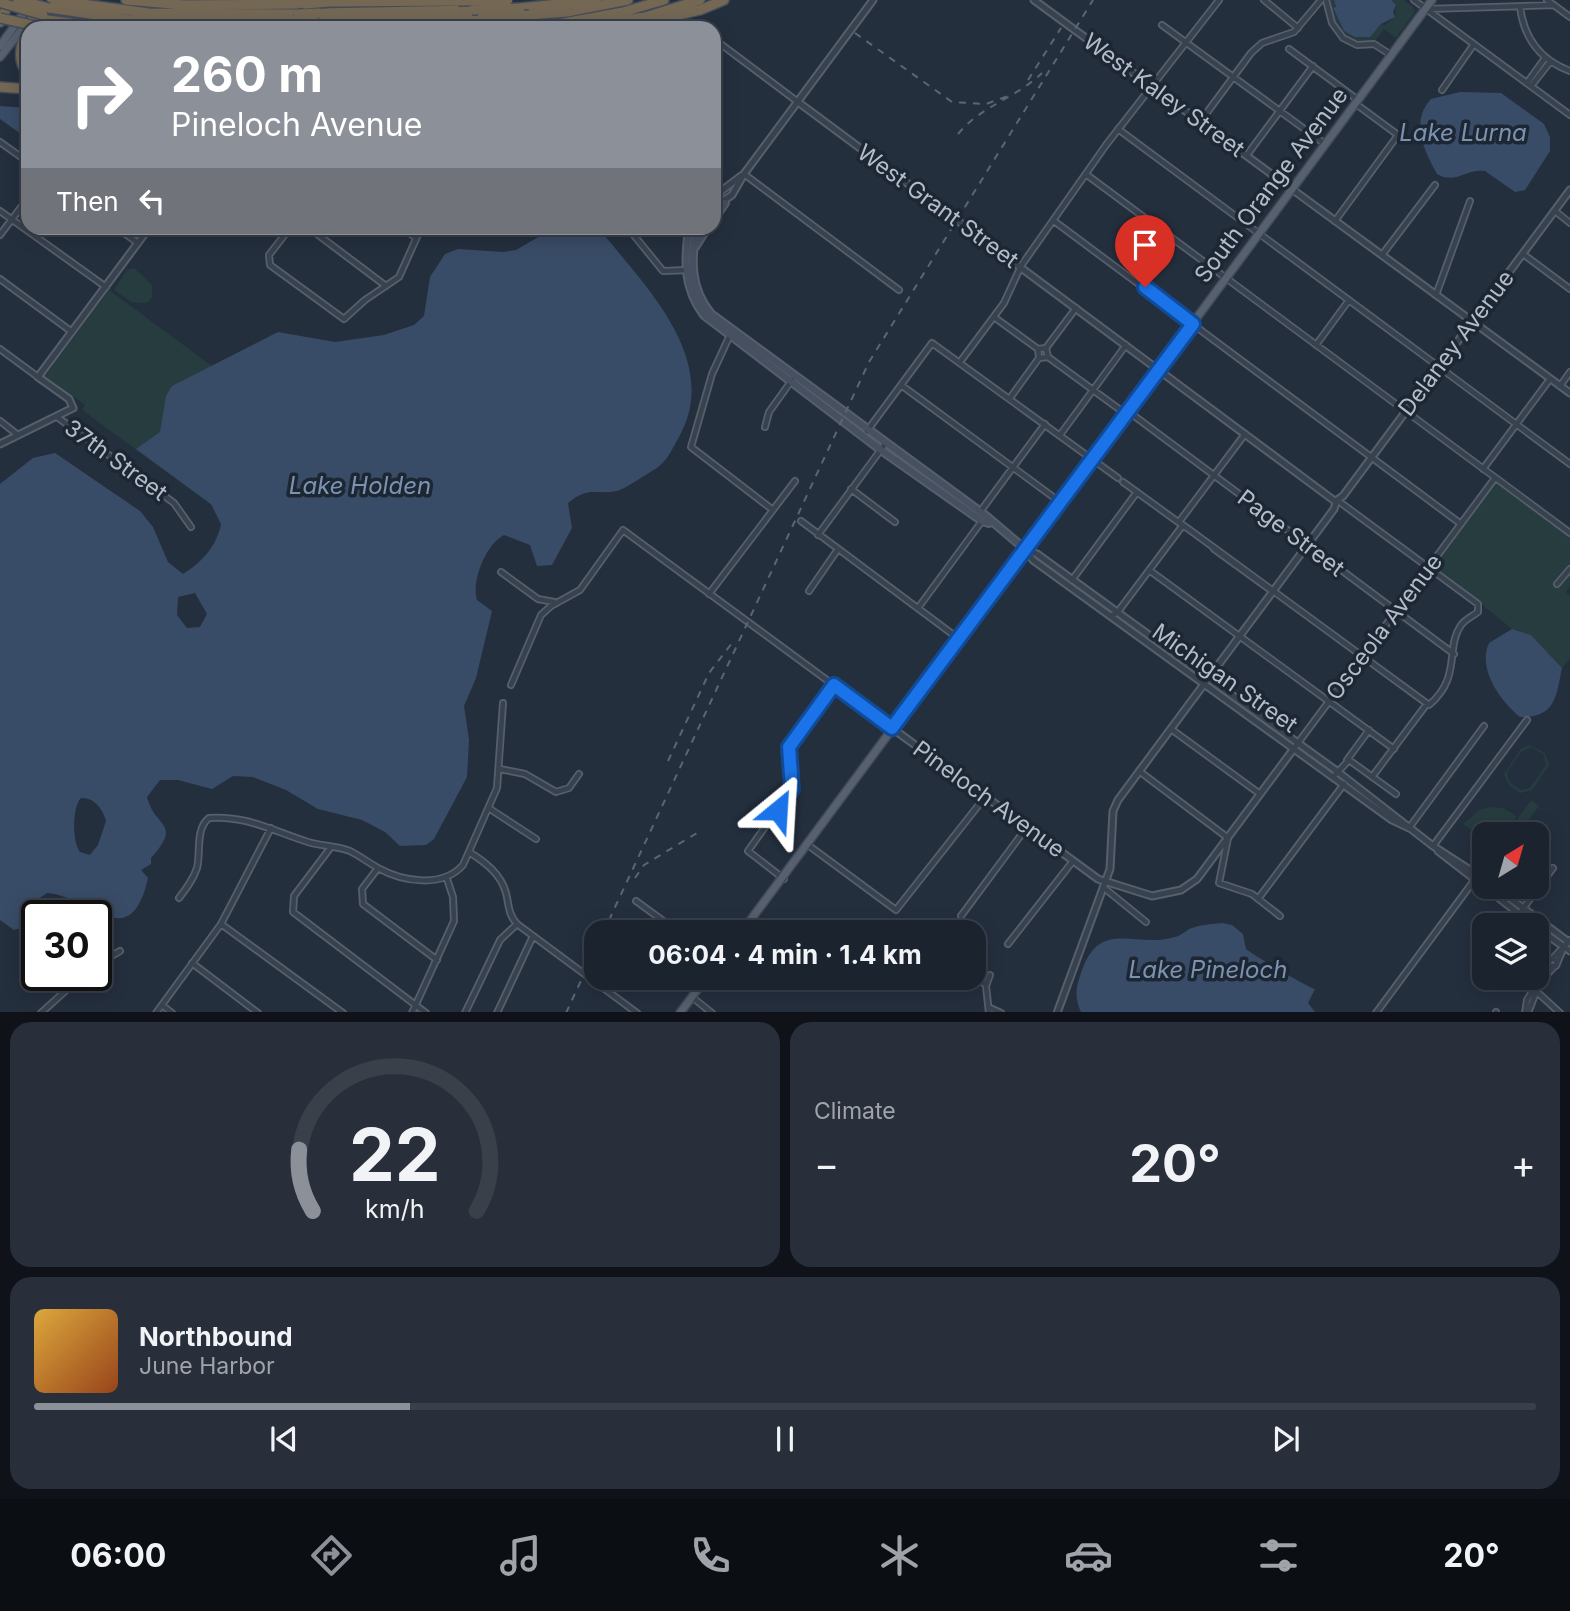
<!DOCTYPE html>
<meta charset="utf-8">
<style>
body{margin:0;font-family:Inter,sans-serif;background:#282f3a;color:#f1f3f6;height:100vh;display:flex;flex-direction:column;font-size:26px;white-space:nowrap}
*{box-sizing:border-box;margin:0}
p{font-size:23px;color:#a0a4aa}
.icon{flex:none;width:38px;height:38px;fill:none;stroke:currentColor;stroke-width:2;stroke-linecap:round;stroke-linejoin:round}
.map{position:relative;height:1012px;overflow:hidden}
.panel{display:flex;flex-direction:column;gap:10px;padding:10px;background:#0f1319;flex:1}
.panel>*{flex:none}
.banner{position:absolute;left:21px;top:21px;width:700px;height:214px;border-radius:21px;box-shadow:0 4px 18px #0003,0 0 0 2px #39404a;background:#8c9099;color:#fff;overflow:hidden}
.needle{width:46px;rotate:37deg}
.fabs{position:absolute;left:1472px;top:822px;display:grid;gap:14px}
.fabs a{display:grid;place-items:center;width:77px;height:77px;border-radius:14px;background:#1b232e;box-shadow:0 4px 18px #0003,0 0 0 2px #39404a;font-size:35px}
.speed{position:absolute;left:21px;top:900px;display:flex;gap:14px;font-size:35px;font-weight:700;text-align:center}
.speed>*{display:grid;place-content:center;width:91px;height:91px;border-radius:50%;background:#1b232e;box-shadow:0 4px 18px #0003,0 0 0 2px #39404a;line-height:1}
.speed .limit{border:4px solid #111;border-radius:10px;background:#fff;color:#111}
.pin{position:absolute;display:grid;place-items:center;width:60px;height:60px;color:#fff;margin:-72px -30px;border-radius:50% 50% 50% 0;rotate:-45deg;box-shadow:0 0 7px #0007}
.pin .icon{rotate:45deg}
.me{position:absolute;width:77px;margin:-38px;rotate:27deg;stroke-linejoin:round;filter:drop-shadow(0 0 5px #0008)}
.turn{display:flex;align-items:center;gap:24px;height:147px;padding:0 35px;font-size:32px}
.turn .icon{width:91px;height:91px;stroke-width:2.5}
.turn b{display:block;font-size:49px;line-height:60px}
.then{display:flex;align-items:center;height:66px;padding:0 35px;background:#0003;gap:14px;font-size:26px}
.big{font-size:52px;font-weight:700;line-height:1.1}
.panel .tile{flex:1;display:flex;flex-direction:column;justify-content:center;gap:10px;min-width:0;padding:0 24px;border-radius:21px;background:#282f3a}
.panel .dial{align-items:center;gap:0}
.dial svg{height:182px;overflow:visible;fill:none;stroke:#39404a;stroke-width:7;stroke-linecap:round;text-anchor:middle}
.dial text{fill:#f1f3f6;stroke:none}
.song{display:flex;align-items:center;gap:21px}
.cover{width:84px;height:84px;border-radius:10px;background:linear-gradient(135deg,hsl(40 70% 55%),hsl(20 70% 35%))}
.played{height:7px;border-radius:4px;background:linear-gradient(90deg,#8c9099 25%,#39404a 25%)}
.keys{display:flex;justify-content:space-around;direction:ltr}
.heat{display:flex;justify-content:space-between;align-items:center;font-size:38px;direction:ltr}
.panel .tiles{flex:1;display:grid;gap:10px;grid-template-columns:1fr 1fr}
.tile:last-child{grid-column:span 2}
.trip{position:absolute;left:584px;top:920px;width:402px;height:70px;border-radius:21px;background:#1b232e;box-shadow:0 4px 18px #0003,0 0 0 2px #39404a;font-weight:700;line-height:70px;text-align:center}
.tab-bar{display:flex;height:112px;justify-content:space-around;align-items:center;background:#0b0e12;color:#a0a4aa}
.tab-bar .icon{width:49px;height:49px}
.tab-bar .active{color:#8c9099}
.tab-bar b{font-size:32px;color:#f1f3f6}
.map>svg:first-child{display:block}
</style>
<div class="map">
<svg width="1570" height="1013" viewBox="0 0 1570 1013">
<rect width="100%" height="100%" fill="#242f3e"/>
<!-- green -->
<path fill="#263c3f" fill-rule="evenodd" d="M1329,0H1334L1336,7L1333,9L1344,31L1372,33L1381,24L1385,25L1395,17L1396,5L1391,0H1404L1413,7L1415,12L1396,38L1384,29L1375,41C1342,44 1335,30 1329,0Z
M134,268L152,285V297L147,303L131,302L114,290L127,270Z
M109,290L285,420L218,510L82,410L85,405L45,376Z
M1495,482L1570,535V586L1566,592L1570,596V658L1562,668L1531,635L1512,629L1433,565Z
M1529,745L1545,753L1549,765L1532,790L1520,793L1509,785L1504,774L1521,749ZM1532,747L1544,755L1546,765L1530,788L1521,790L1509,782L1507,772L1522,751Z
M1531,800L1539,806L1519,833L1511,827Z
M1491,807L1503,808L1517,816L1503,835H1484V839L1463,824L1479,810Z"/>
<!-- water -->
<path fill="#394c67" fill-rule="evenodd" d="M1334,0H1391L1396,5L1393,12L1395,17L1381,24L1370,37H1355L1344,31L1333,8L1336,7Z
M1460,92L1501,93L1544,124L1550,137V151L1525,190L1515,192L1485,171C1466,168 1456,185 1437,174C1424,150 1410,122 1431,99Z
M0,106L28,108V139L0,119Z
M577,228H592L605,236C648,289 721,362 679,437C673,447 668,460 658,467C652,471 623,490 617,491C594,495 589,486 568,503L572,528L552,565L537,566L530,545L504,535C486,544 471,581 477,600L492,611L476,678L464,706L469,740L467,777L434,839L426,845L400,846L385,832L362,820L318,809L286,790L253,777L233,776L212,789L178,780H160L147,797C155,829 183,822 151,858V864L141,870L148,878C130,957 90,896 47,893L38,899L46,913L37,915V923L14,930L0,920V484L33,458L55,453L140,511L153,527L168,562L183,574C201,563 217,546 221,524L211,504L136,449L160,432L166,396L172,386L278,332L335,342L384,335L414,325L424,316L430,277L445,254L458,249L503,252L516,250L547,232ZM195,593L207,614L200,627L187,628L177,615L178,597ZM81,798C94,797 103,809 106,821L98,845L90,855L80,852C72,842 72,807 81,798Z
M1512,629L1531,635L1562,668C1556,696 1556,718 1520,717C1500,701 1477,668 1489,643Z
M1222,923L1232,925L1243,934L1246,949C1253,955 1311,989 1315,989L1308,1003L1315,1012H1081C1074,997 1076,987 1082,970C1101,918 1135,949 1175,937C1180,936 1185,932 1189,929C1199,925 1211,924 1222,923Z"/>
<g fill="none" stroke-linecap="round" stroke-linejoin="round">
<defs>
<path id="minor" d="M1264,0L1298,28
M1326,0L1332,23L1343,38L1357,45L1374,44L1391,55
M1414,0L1570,115
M1547,0L1570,17
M1520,7C1524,38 1540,60 1570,71
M1427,9L1554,5
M1162,25L1325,144
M714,48L718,42L798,102
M1289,49L1358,100
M1527,83L1545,58
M1531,86L1550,62
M1442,90L1474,44
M1200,122L1251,53L1262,43L1294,32L1321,0
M1118,129L1570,464
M0,142L28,162
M1247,155L1313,66
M744,174L899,290
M1087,175L1570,533
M0,211L106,287
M1555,211L1570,223
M1054,221L1461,524
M1335,221L1398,135L1356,104
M117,228L138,243
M290,228L269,255L270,265L344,319L365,300L399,277L421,228
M309,228L386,286
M403,228L416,238
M628,228L663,271L688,270
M0,235L28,198
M1523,254L1570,289
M1382,255L1435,185
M0,279L72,332
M1436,295L1470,201
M994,317L1038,349
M730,335L712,374L691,447L773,510
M1316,345L1349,300
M1046,348L1076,308
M0,349L38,377
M1048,357L1046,348L1038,349L1039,358L1048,357L1119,409L1133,415L1454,654
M960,362L1004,303L1021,266L1106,145L1219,0
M901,385L1060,502
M1560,386L1570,372
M1010,398L1039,358
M57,417L174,503L191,527
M0,421L18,435
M765,427L769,412L792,380
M867,431L932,343L1118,478
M1060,435L1126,345
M1483,469L1550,379
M1123,482L1185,527
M851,489L895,522
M980,512L1045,424
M801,521L959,639
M1179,522L1245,434
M1183,525L1429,705C1462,677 1445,648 1461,625C1466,619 1473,616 1478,612V604L1341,503
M818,535L885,444
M1214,549L1272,591
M1149,570L1394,749
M501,572L538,599L554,602
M1072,580L1137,492
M1557,584L1570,569
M809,591L838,549
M709,594L795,481
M918,608L982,521
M1110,616L1117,613L1183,525
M511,685L541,615L551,606L580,590L623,530L892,728
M1171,729L1260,794
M1298,743L1495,478
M1347,760L1369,730
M500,769L525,774L556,792L569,788L579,774
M1139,771L1228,838L1219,883L1252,894L1280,916
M1333,777L1349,760L1396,794
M1372,777L1426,705
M490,809L536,839
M1409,828L1484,726
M808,845L896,910L985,797
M1433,846L1527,720
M331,847L294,896L293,912L426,1013
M469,852C485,862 501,874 506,893C509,905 508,914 517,924L637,1013
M378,868L362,889L363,904L437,960
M784,879L748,851L792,789L789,747L834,685
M1103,887L1146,922
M179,898C186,889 193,880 197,868C201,852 195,829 209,818C246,815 273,831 308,842C321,846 337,846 350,851C360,856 369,863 378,868C403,882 443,888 463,865L497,788L503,703
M1258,899L1344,784
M636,901L680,933
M1519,914L1553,868
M961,916L1027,827
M221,924L343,1013
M906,930L916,933
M1008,944L1073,861
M1553,958L1570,940
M1557,962L1553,958L1548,962L1550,966H1556L1564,947
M192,963L258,1013
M96,965L120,951
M975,977L986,985
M1536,991L1560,1013
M692,997L712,1013
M162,1005L172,1013
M990,1008L1001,1013
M41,1013L83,975
M156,1013L221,924L271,828
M412,1013L454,921L453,897L447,879
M465,1013L500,940L517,924
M497,1013L533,936
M989,1013L986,986L990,975
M1376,1013L1484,867
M1496,1013V1012
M1525,1013L1527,1000L1548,964
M1528,1013L1540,982L1554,967"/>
<path id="tertiary" d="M1034,0L1570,393
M298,28L317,2
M798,102L1336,502
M716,195L741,176
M714,207L732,195L744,174L873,0
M0,444L73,408L69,399L38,377L149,228
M1026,550L1037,554L1338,772L1433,846L1484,879
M1027,552L1033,560L1392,820L1409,828
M892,728L1098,879L1152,896L1181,890L1197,879L1298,743
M1438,851L1535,926
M1495,887L1570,943
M1536,927L1570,951
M1057,1013L1110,869L1113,811L1118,800L1334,509L1337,500L1343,496L1570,190"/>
<path id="secondary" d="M714,194H719
M714,219L725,203
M689,228C685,260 683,287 704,315L881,450L982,521L989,523
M696,228C691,259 689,288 711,314L986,516L1026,550
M695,247L707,228"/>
<path id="primary" d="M0,46L29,6
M0,57L28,22
M1141,393L1432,0
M741,933L1136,400
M680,1013L706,978"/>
<path id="motorway" d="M52,0L149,13L298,14
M126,0L184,5L305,4
M329,2L458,1
M49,8L131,20H293
M520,8L597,0
M319,13L472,10
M529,15L567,12L628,0
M41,19L107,28
M314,20L482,17
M656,20L700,10L724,0
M0,22L10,0
M36,26L47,28
M449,28L493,27
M536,28L623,12L664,0
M566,28L645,17L700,0
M28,74C11,55 27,31 36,12
M0,87L28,89"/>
</defs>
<!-- minor casing -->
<use href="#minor" stroke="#565f6c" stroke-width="8"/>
<!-- tertiary casing -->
<use href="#tertiary" stroke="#565f6c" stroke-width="9"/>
<!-- secondary casing -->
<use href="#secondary" stroke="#565f6c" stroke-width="10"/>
<!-- primary casing -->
<use href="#primary" stroke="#414a57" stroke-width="10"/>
<!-- motorway casing -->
<use href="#motorway" stroke="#434c59" stroke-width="12"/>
<!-- minor -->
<use href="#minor" stroke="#38414e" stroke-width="4.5"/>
<!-- tertiary -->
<use href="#tertiary" stroke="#38414e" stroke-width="5"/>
<!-- secondary -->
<use href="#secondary" stroke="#465061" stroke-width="6"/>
<!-- primary -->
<use href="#primary" stroke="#56606e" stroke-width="7"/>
<!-- motorway -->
<use href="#motorway" stroke="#746855" stroke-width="9"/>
<!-- rail -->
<path stroke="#5a6575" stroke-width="2" stroke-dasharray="7 7" stroke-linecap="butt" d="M855,33L952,102L986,104L1008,96
M1028,80L1061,28
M958,134C981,106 1016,98 1042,73
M668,761L709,673L732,643
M635,878L644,865L697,833
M603,933L869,362L1093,0
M566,1013L597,946"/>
<defs>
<path id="motorway-bridge" d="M18,0L49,8
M458,1L508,0
M2,3L43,15
M305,4L329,2
M472,10L520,8
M298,14L319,13
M482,17L529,15
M0,18L36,26
M293,20H314
M493,27L536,28"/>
</defs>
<!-- motorway-bridge casing -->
<use href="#motorway-bridge" stroke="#434c59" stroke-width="12" stroke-linecap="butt"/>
<!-- motorway-bridge -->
<use href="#motorway-bridge" stroke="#746855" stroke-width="9"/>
</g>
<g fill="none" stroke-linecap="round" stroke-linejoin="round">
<defs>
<path id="route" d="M778,810L792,789L789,747L834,685L892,728L1193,324L1145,287"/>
</defs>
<!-- route casing -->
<use href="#route" stroke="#114b97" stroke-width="18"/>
<!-- route -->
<use href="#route" stroke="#1a73e8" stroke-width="12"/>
</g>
<g text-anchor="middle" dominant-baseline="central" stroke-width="7" stroke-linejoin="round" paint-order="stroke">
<!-- street labels -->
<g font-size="23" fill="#b4bcc9" stroke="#1d2633">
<text transform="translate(1164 95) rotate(36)">West Kaley Street</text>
<text transform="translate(1271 185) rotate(-53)">South Orange Avenue</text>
<text transform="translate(938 206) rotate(36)">West Grant Street</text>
<text transform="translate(1456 343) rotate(-53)">Delaney Avenue</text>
<text transform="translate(116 460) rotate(36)">37th Street</text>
<text transform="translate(1291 533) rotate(37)">Page Street</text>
<text transform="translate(1384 627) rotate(-53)">Osceola Avenue</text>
<text transform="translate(1225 678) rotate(35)">Michigan Street</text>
<text transform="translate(989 799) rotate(36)">Pineloch Avenue</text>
</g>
<!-- water labels -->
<g font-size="24" font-style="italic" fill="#7c92b1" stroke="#1d2633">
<text x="1463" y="132">Lake Lurna</text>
<text x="360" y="485">Lake Holden</text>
<text x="1208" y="969">Lake Pineloch</text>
</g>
</g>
</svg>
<div class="fabs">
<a><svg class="needle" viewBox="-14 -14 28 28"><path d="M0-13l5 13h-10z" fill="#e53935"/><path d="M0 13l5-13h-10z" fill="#a0a4aa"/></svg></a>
<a><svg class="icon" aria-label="layers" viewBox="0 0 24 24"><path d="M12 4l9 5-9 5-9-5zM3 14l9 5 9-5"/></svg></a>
</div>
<div class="speed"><div class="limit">30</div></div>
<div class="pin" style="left:1145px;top:287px;background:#d93025"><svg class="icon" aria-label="arrive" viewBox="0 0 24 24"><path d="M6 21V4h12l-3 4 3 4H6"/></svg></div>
<svg class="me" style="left:778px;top:810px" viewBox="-20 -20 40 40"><path d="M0-17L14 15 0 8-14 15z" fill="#1a73e8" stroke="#fff" stroke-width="4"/></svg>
<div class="trip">06:04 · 4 min · 1.4 km</div>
<div class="banner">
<div class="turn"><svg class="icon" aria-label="right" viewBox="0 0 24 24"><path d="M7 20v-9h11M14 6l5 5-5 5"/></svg><div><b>260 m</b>Pineloch Avenue</div></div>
<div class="then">Then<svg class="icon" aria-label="left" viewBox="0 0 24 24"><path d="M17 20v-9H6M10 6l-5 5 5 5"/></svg></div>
</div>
</div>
<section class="panel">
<div class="tiles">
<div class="tile dial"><svg viewBox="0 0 100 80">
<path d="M14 69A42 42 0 1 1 86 69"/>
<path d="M14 69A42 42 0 0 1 8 42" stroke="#8c9099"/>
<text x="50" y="56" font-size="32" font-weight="700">22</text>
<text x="50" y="72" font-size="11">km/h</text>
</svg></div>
<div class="tile"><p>Climate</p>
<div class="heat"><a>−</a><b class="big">20°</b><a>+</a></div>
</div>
<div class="tile">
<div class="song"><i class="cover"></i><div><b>Northbound</b><p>June Harbor</p></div></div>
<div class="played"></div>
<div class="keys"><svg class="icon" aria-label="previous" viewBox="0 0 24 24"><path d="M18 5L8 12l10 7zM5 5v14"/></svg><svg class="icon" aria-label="pause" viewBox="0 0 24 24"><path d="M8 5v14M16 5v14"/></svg><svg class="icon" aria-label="next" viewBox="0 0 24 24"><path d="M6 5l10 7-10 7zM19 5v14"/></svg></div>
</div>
</div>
</section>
<nav class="tab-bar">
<b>06:00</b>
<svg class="icon active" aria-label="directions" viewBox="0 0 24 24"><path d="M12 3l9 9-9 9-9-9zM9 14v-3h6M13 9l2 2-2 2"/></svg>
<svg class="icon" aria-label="music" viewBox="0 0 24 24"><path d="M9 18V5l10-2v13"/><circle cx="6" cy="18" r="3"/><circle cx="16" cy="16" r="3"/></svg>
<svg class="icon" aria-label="phone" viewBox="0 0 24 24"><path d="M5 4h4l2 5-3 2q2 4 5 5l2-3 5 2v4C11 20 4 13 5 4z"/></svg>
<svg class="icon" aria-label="climate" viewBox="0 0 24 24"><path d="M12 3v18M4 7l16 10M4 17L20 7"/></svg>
<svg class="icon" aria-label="car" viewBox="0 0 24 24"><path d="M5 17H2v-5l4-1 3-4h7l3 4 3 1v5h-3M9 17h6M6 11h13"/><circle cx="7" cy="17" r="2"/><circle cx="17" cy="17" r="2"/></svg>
<svg class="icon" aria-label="filters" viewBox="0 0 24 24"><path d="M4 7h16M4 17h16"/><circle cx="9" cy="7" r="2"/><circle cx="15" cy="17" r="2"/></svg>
<b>20°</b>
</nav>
